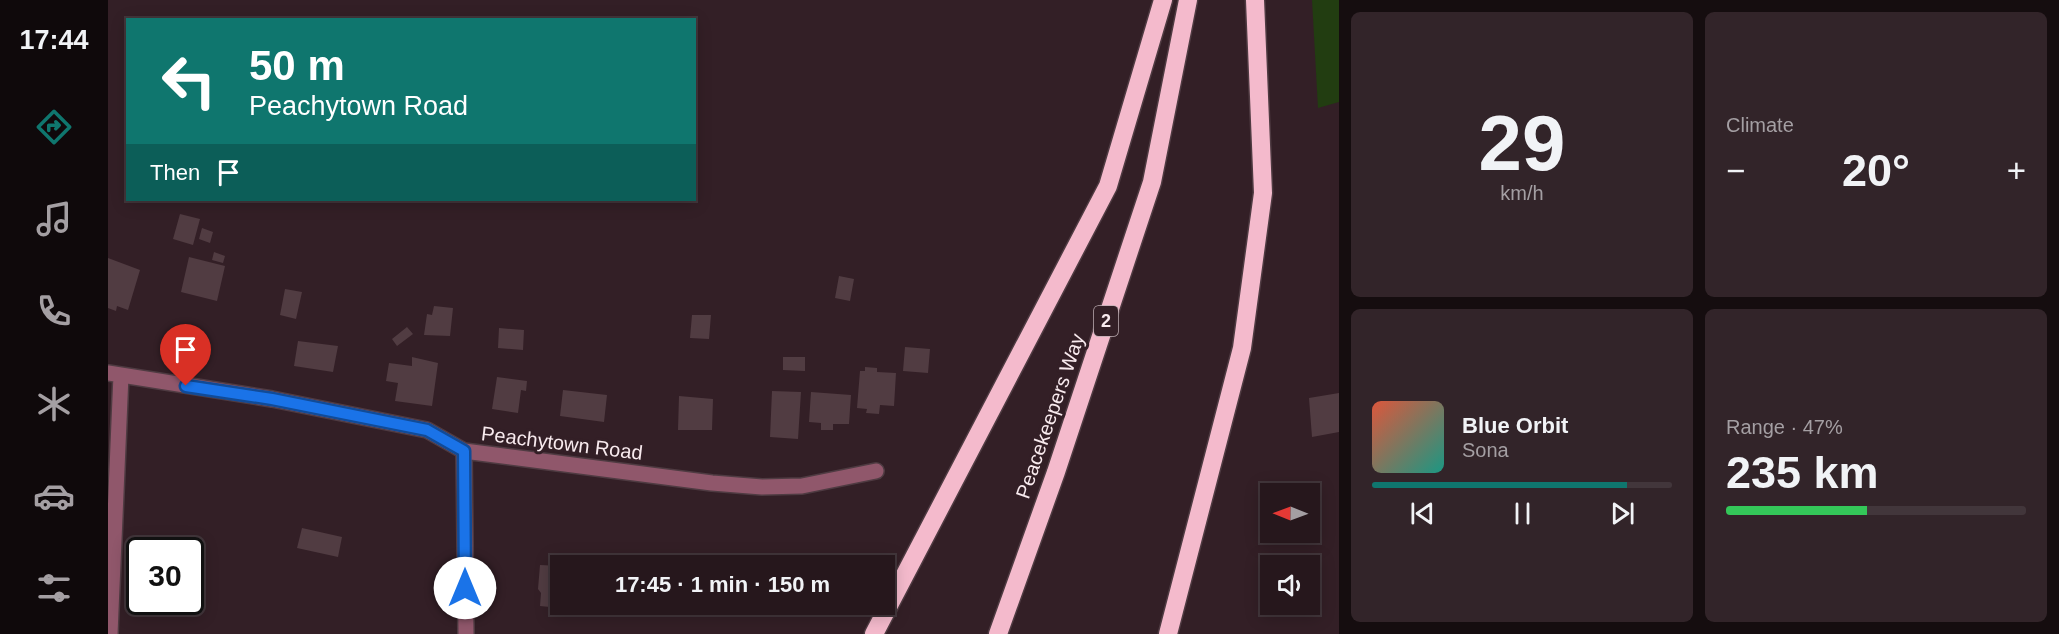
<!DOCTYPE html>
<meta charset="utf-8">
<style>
body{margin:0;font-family:Helvetica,sans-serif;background:#322429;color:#f1f3f6;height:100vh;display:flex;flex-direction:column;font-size:22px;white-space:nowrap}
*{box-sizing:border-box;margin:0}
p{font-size:20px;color:#a49fa3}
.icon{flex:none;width:33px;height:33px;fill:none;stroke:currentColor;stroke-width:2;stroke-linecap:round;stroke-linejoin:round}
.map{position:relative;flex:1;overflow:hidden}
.panel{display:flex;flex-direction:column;gap:12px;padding:12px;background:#150d0f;width:720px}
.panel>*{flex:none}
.top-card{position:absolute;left:18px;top:18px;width:570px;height:183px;border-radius:0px;box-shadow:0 3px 15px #0003,0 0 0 2px #42363b;background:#0f766e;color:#fff;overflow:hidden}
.needle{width:39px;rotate:271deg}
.tools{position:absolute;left:1152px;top:483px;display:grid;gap:12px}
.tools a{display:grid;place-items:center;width:60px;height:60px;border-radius:0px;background:#26171c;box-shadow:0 3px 15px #0003,0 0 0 2px #42363b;font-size:30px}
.speed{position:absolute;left:18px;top:537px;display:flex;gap:12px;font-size:30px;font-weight:700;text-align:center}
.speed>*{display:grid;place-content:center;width:78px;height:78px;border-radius:50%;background:#26171c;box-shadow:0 3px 15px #0003,0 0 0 2px #42363b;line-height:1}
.speed .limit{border:3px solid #111;border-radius:9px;background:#fff;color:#111}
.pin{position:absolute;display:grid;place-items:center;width:51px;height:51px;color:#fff;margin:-62px -26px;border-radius:50% 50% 50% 0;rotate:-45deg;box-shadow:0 0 6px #0007}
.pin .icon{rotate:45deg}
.me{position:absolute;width:66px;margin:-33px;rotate:0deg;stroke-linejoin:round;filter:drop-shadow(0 0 4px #0008)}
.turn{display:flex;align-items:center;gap:21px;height:126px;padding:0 24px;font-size:27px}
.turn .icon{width:78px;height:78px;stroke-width:2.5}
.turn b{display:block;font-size:42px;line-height:51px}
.then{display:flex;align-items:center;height:57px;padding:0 24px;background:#0003;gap:12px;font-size:22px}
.big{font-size:45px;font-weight:700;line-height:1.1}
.panel .tile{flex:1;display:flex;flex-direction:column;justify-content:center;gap:9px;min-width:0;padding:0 21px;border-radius:9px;background:#322429}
.panel .dial{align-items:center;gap:0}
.dial b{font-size:78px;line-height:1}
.song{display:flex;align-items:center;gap:18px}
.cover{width:72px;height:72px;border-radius:9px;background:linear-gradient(135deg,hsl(10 70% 55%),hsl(170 70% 35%))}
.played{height:6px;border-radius:3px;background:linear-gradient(90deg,#0f766e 85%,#42363b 85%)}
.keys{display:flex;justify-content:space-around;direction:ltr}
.heat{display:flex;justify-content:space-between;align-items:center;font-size:33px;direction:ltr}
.charge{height:9px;border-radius:4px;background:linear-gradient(90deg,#34c759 47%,#42363b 0)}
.panel .tiles{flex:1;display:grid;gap:12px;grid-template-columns:repeat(2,1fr)}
.trip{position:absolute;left:442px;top:555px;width:345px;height:60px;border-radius:0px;background:#26171c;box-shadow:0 3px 15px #0003,0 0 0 2px #42363b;font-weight:700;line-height:60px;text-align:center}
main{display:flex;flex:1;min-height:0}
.tabs{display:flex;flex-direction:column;width:108px;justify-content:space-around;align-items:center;background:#0f090b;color:#a49fa3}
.tabs .icon{width:42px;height:42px}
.tabs .on{color:#0f766e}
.tabs b{font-size:27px;color:#f1f3f6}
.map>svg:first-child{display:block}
</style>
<main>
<nav class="tabs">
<b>17:44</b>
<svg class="icon on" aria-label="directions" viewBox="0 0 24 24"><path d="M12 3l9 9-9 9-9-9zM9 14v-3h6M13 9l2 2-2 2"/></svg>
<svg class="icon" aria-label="music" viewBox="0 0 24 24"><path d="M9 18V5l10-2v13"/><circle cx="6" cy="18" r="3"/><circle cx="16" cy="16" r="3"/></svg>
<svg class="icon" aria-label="phone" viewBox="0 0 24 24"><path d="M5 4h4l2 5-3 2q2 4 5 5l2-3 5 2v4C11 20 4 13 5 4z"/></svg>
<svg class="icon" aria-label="climate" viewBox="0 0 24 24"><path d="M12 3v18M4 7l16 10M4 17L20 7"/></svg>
<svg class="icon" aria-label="car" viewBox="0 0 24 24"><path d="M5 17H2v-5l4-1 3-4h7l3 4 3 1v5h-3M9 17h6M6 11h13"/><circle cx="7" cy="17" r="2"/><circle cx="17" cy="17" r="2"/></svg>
<svg class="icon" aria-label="filters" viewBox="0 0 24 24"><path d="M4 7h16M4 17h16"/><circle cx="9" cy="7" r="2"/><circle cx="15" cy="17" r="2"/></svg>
</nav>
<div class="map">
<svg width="1231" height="634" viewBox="0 0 1231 634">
<rect width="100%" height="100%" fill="#331f26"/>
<!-- green -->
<path fill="#223d11" d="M1204,0H1231V102L1210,108Z"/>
<!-- building -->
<path fill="#513c42" d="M72,214L92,219L85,245L65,239Z
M94,228L105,232L102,243L91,239Z
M106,252L117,256L115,263L104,260Z
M81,257L117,266L109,301L73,292Z
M0,258L32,270L20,310L9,306L8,311L0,308Z
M731,276L746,279L742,301L727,298Z
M177,289L194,292L188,319L172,315Z
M326,306L345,308L342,336L316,335L319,314L324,315Z
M584,315H603L601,339L582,338Z
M299,327L305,334L289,346L284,339Z
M391,328L416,330L415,350L390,348Z
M190,341L230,346L225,372L186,366Z
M797,347L822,349L820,373L795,371Z
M304,357L330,363L324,406L287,401L290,383L278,381L281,363L304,366Z
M675,357H697V371L675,370Z
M757,367L769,368V372L788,373L786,406L772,405L771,414L758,413L759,409L749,408L752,371H757Z
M389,377L419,381L418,391L413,390L410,413L384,409Z
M455,390L499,395L496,422L452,416Z
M664,391L693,392L690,439L662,437Z
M703,392L743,395L741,424H725V430H713V423L701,422Z
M1231,393V432L1204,437L1201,398Z
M571,396L605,399L604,430H570Z
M194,528L234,537L230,557L189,548Z
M432,565L453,566V603L443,601L442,607L432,606L433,593L430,589Z
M629,604H672L671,616L628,611Z"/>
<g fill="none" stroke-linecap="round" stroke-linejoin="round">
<defs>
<path id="minor" d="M0,373L164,399L319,430L356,451L604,483L654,487L694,486L768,471
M356,451L358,634
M2,634L13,375"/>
<path id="highway" d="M766,634L1000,186L1055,0
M890,634L948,472L1044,182L1080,0
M1060,634L1134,348L1155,193L1147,0"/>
</defs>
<!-- minor casing -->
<use href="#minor" stroke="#4f3b42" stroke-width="18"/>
<!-- highway casing -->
<use href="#highway" stroke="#4f3b42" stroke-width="21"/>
<!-- minor -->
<use href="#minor" stroke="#90576b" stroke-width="15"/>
<!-- highway -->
<use href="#highway" stroke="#f4bacc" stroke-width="18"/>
</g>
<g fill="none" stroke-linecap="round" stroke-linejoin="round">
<defs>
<path id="route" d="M78,386L164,399L319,430L356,451L357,588"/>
</defs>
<!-- route casing -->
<use href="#route" stroke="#114b97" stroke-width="15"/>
<!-- route -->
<use href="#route" stroke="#1a73e8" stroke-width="10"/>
</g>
<g text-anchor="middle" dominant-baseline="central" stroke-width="6" stroke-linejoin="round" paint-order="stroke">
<!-- shield labels -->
<rect fill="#331f26" stroke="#bdadb2" stroke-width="1.5" x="986" y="306" width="24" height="30" rx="4.5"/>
<g font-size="18" font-weight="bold" fill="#f8eaee">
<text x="998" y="321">2</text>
</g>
<!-- street labels -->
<g font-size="20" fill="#f8eaee" stroke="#331f26">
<text transform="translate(942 416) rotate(-71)">Peacekeepers Way</text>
<text transform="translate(454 443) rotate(7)">Peachytown Road</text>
</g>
</g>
</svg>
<div class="tools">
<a><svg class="needle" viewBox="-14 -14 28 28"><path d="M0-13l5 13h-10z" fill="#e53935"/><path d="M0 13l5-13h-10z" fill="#a49fa3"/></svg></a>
<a><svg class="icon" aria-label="sound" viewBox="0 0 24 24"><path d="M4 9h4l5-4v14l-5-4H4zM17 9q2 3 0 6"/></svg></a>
</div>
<div class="speed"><div class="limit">30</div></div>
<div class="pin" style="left:78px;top:386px;background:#d93025"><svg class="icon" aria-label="arrive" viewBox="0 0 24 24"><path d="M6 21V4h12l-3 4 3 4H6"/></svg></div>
<svg class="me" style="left:357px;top:588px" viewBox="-20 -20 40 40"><circle r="19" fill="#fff"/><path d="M0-13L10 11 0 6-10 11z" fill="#1a73e8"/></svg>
<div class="trip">17:45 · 1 min · 150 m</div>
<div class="top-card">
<div class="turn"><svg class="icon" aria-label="left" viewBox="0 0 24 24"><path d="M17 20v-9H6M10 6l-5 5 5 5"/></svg><div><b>50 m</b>Peachytown Road</div></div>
<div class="then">Then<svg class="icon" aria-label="arrive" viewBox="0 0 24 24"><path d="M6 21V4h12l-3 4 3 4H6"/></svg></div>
</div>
</div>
<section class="panel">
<div class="tiles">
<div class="tile dial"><b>29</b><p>km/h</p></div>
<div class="tile"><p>Climate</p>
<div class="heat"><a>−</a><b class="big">20°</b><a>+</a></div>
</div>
<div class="tile">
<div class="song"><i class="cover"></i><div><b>Blue Orbit</b><p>Sona</p></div></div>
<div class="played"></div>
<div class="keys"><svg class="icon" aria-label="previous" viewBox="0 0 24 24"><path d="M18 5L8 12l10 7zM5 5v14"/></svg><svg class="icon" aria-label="pause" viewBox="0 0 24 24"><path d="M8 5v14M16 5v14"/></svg><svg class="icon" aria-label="next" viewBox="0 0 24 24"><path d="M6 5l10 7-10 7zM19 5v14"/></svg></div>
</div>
<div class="tile"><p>Range · 47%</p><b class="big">235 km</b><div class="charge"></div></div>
</div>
</section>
</main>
